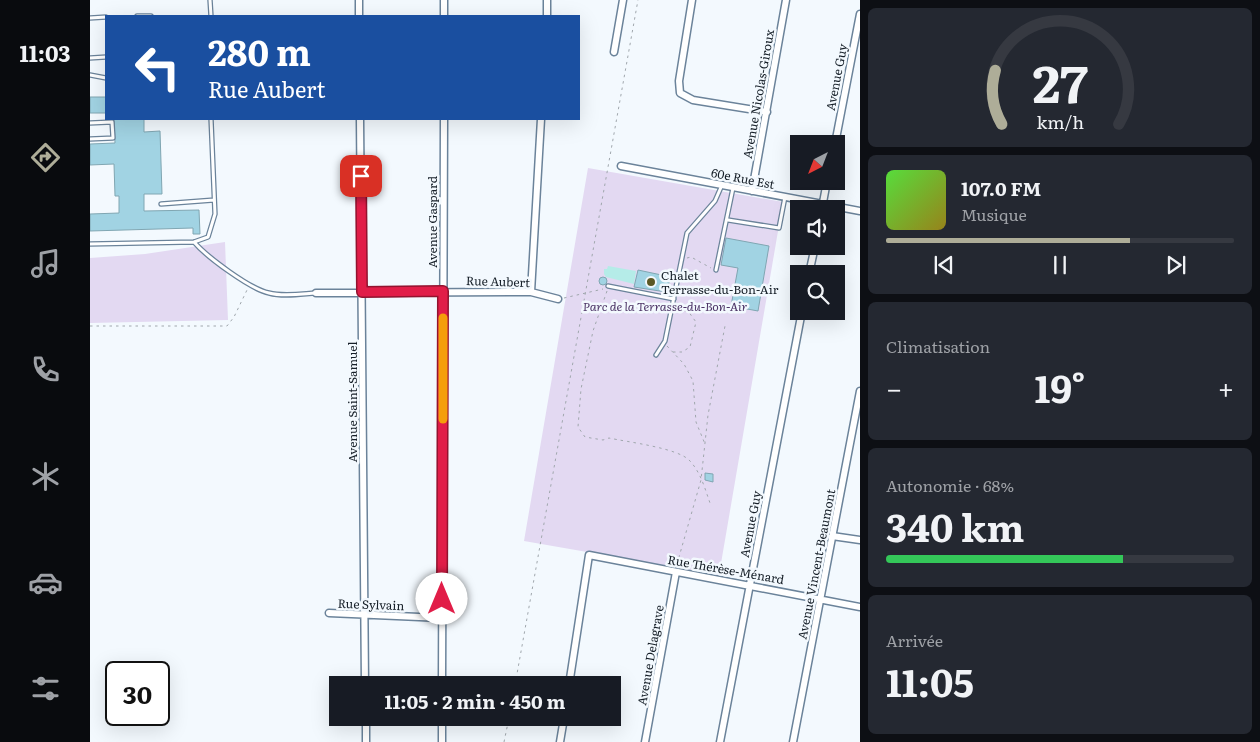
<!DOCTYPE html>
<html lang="fr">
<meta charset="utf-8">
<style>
body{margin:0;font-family:Literata,serif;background:#242831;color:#f1f3f6;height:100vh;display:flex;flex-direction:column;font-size:19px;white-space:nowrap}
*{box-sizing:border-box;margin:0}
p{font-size:16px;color:#9ea1a6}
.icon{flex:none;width:28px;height:28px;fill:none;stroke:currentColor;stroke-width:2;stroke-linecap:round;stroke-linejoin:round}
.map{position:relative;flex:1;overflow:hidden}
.panel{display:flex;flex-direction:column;gap:8px;padding:8px;background:#0d0f14;width:400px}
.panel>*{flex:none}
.banner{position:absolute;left:15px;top:15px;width:475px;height:105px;border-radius:0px;box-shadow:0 5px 20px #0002;background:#1a4fa0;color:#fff;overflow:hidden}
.needle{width:32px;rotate:222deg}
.tools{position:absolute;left:700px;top:135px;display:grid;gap:10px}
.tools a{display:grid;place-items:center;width:55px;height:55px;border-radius:0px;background:#171b24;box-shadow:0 5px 20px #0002;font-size:25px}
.speed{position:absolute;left:15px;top:661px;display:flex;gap:10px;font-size:25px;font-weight:700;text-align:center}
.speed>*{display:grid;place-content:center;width:65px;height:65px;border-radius:50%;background:#171b24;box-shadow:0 5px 20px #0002;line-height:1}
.speed .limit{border:2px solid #111;border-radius:8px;background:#fff;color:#111}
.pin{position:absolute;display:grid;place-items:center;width:42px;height:42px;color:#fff;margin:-21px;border-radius:10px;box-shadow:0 2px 8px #0006}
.me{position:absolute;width:55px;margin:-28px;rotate:0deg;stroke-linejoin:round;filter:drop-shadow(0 0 4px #0008)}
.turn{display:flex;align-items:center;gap:18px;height:105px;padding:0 20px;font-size:22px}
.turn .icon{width:65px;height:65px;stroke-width:2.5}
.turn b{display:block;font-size:35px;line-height:42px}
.big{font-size:38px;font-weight:700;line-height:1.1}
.panel .card{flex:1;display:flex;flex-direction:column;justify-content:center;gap:8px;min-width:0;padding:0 18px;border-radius:8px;background:#242831}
.panel .dial{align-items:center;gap:0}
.dial svg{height:130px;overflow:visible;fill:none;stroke:#363941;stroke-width:7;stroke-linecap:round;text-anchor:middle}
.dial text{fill:#f1f3f6;stroke:none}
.song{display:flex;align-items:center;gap:15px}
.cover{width:60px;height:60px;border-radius:8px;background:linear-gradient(135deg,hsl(110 70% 55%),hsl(50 70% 35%))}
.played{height:5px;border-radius:2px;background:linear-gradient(90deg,#aead98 70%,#363941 70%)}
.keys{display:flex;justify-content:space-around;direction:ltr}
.heat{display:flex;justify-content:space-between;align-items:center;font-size:28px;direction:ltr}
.charge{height:8px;border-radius:4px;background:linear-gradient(90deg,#34c759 68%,#363941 0)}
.trip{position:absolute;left:239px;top:676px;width:292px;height:50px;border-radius:0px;background:#171b24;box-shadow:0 5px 20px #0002;font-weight:700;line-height:50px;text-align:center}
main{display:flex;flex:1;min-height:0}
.tab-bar{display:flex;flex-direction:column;width:90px;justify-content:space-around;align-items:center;background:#090b0e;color:#9ea1a6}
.tab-bar .icon{width:35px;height:35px}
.tab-bar .selected{color:#aead98}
.tab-bar b{font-size:22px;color:#f1f3f6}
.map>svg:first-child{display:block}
</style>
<main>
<nav class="tab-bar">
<b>11:03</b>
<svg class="icon selected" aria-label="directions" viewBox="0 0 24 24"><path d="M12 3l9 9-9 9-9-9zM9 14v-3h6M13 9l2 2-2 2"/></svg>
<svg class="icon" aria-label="music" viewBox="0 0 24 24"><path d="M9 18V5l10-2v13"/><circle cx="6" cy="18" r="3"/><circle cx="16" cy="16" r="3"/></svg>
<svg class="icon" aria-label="phone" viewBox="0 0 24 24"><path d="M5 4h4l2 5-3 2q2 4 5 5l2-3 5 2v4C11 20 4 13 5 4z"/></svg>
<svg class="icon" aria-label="climate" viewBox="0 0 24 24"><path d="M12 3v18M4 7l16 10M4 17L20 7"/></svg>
<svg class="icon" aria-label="car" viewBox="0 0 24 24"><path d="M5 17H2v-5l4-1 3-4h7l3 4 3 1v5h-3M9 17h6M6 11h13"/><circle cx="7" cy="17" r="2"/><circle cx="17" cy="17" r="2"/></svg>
<svg class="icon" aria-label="filters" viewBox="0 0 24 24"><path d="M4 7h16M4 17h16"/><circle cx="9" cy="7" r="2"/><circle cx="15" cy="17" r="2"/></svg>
</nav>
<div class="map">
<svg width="770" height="742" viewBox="0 0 770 742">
<rect width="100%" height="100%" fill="#f3f9fe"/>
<!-- green -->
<path fill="#e3d9f2" d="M498,168L693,202L629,575L434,541Z
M135,242L138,320L0,323V258L55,254Z"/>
<!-- water -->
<path fill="#b5ece8" d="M518,266L546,271L544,284L516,277L514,274V269H517Z"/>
<!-- building -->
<path fill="#a1d3e3" stroke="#80a6b2" d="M0,97H16V113H0Z
M24,119H54V132L70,131L72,194H54V211L109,210L110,234H103V228L0,231V214L29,213V196H25L24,164L0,165V144L25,143Z
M636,238L679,246L668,311L641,306L648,268L631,265Z
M548,270L581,277L576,292L544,287Z
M509 281a4 4 0 1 1 8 0a4 4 0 1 1-8 0Z
M615,473L623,474V482L615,480Z"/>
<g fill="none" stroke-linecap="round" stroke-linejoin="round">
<defs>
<path id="service" d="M120,0L121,16
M47,16H61
M0,18L16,17
M0,58L16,57
M0,75L16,78
M0,123L22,122L23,138L0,139
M71,204L124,200
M638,220L689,228L695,197
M104,242C117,257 160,289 179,293C193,297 211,294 226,293
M0,244L104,242L118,237L125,214L121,119
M626,270L643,188
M518,286L584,299
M566,355L575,341L597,233L625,201L632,185"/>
<path id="minor" d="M269,0V16
M602,0L589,81L590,93L603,100L677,112
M354,16V0
M457,16V0
M524,52L533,0
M270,119L275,685
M745,144L770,14
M531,166L770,211
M662,191L696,0
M732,208L737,181
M719,274L725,246
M441,292L451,119
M226,293L441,292L468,299
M742,536L770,540
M239,613L352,618
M352,685L354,119
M479,685L499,555L770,607
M276,718V742
M352,742V718
M470,742L474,718
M555,742L586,572
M630,742L712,311
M703,742L770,391"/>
</defs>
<!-- service casing -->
<use href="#service" stroke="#6b839a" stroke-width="5.5"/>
<!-- minor casing -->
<use href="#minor" stroke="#6b839a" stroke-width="9"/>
<!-- path -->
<path stroke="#a0a7ad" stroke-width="1" stroke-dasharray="2.5 4" stroke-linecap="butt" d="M597,258L601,257L621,268
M517,291L503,331L491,389L488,427L495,437L513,440L519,438C537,442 589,448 600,461C611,473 615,489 620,503
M474,298L513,289
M0,326H137L144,317L157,290
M577,346L594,364L603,381L606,422L615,444
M583,352H592L600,347L606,322L598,311H586
M587,564L611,480L618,415L635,326
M425,685L548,0
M414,742L419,718"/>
<!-- service -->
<use href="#service" stroke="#fff" stroke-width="3"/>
<!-- minor -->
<use href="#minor" stroke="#fff" stroke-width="6"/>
</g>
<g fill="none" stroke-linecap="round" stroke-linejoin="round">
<defs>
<path id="route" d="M271,176L272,292L353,291L352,599"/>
</defs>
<!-- route casing -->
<use href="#route" stroke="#92132f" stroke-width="12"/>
<!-- route -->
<use href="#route" stroke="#e11d48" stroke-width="9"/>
<!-- slow -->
<path stroke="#f59e0b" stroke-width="9" d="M353,419V318"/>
</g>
<!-- markers -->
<circle fill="#5b5825" stroke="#f3f9fe" stroke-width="2" cx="561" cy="282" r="5"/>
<g text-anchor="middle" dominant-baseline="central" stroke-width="5" stroke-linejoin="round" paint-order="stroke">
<!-- street labels -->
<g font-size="12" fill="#161f28" stroke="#f3f9fe">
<text transform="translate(746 77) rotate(-79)">Avenue Guy</text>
<text transform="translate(668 94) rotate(-80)">Avenue Nicolas-Giroux</text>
<text transform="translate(653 178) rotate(11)">60e Rue Est</text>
<text transform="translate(342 222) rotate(-90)">Avenue Gaspard</text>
<text transform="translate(408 281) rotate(2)">Rue Aubert</text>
<text transform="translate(262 402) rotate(-90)">Avenue Saint-Samuel</text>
<text transform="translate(660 524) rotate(-79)">Avenue Guy</text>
<text transform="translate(726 564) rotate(-79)">Avenue Vincent-Beaumont</text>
<text transform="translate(636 569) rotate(10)">Rue Thérèse-Ménard</text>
<text transform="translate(281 604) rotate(2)">Rue Sylvain</text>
<text transform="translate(560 655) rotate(-80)">Avenue Delagrave</text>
</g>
<!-- poi labels -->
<g font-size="12" fill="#161f28" stroke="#f3f9fe" text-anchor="start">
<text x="571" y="275">Chalet<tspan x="571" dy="14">Terrasse-du-Bon-Air</tspan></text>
</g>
<!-- park labels -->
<g font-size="12" font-style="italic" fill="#4d3567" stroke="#f3f9fe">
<text x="575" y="306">Parc de la Terrasse-du-Bon-Air</text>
</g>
</g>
</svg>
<div class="tools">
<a><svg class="needle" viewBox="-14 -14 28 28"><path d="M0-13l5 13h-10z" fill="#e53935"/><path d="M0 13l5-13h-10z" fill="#9ea1a6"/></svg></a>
<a><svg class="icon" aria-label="sound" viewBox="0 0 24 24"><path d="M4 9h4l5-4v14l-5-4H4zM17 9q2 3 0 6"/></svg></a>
<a><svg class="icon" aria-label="search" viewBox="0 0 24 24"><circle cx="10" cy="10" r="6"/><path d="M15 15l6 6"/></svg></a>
</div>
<div class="speed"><div class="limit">30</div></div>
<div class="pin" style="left:271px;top:176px;background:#d93025"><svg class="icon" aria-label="arrive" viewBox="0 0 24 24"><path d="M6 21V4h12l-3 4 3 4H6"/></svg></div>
<svg class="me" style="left:352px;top:599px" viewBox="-20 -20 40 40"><circle r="19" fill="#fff"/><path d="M0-13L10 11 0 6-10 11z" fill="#e11d48"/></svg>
<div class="trip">11:05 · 2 min · 450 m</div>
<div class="banner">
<div class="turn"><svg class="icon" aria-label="left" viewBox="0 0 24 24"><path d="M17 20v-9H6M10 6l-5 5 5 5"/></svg><div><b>280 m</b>Rue Aubert</div></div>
</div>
</div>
<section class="panel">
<div class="card dial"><svg viewBox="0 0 100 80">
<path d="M14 69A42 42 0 1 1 86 69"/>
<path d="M14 69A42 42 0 0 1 10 36" stroke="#aead98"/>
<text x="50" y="56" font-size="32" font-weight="700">27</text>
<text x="50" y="72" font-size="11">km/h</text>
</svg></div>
<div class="card">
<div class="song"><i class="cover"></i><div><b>107.0 FM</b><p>Musique</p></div></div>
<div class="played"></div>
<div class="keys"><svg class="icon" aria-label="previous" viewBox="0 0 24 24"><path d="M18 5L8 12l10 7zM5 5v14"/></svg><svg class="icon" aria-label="pause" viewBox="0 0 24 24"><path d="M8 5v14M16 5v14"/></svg><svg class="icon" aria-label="next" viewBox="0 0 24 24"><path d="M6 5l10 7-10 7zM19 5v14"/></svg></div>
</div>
<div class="card"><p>Climatisation</p>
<div class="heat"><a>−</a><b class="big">19°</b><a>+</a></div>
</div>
<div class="card"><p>Autonomie · 68%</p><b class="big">340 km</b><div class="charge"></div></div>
<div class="card"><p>Arrivée</p><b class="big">11:05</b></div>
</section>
</main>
